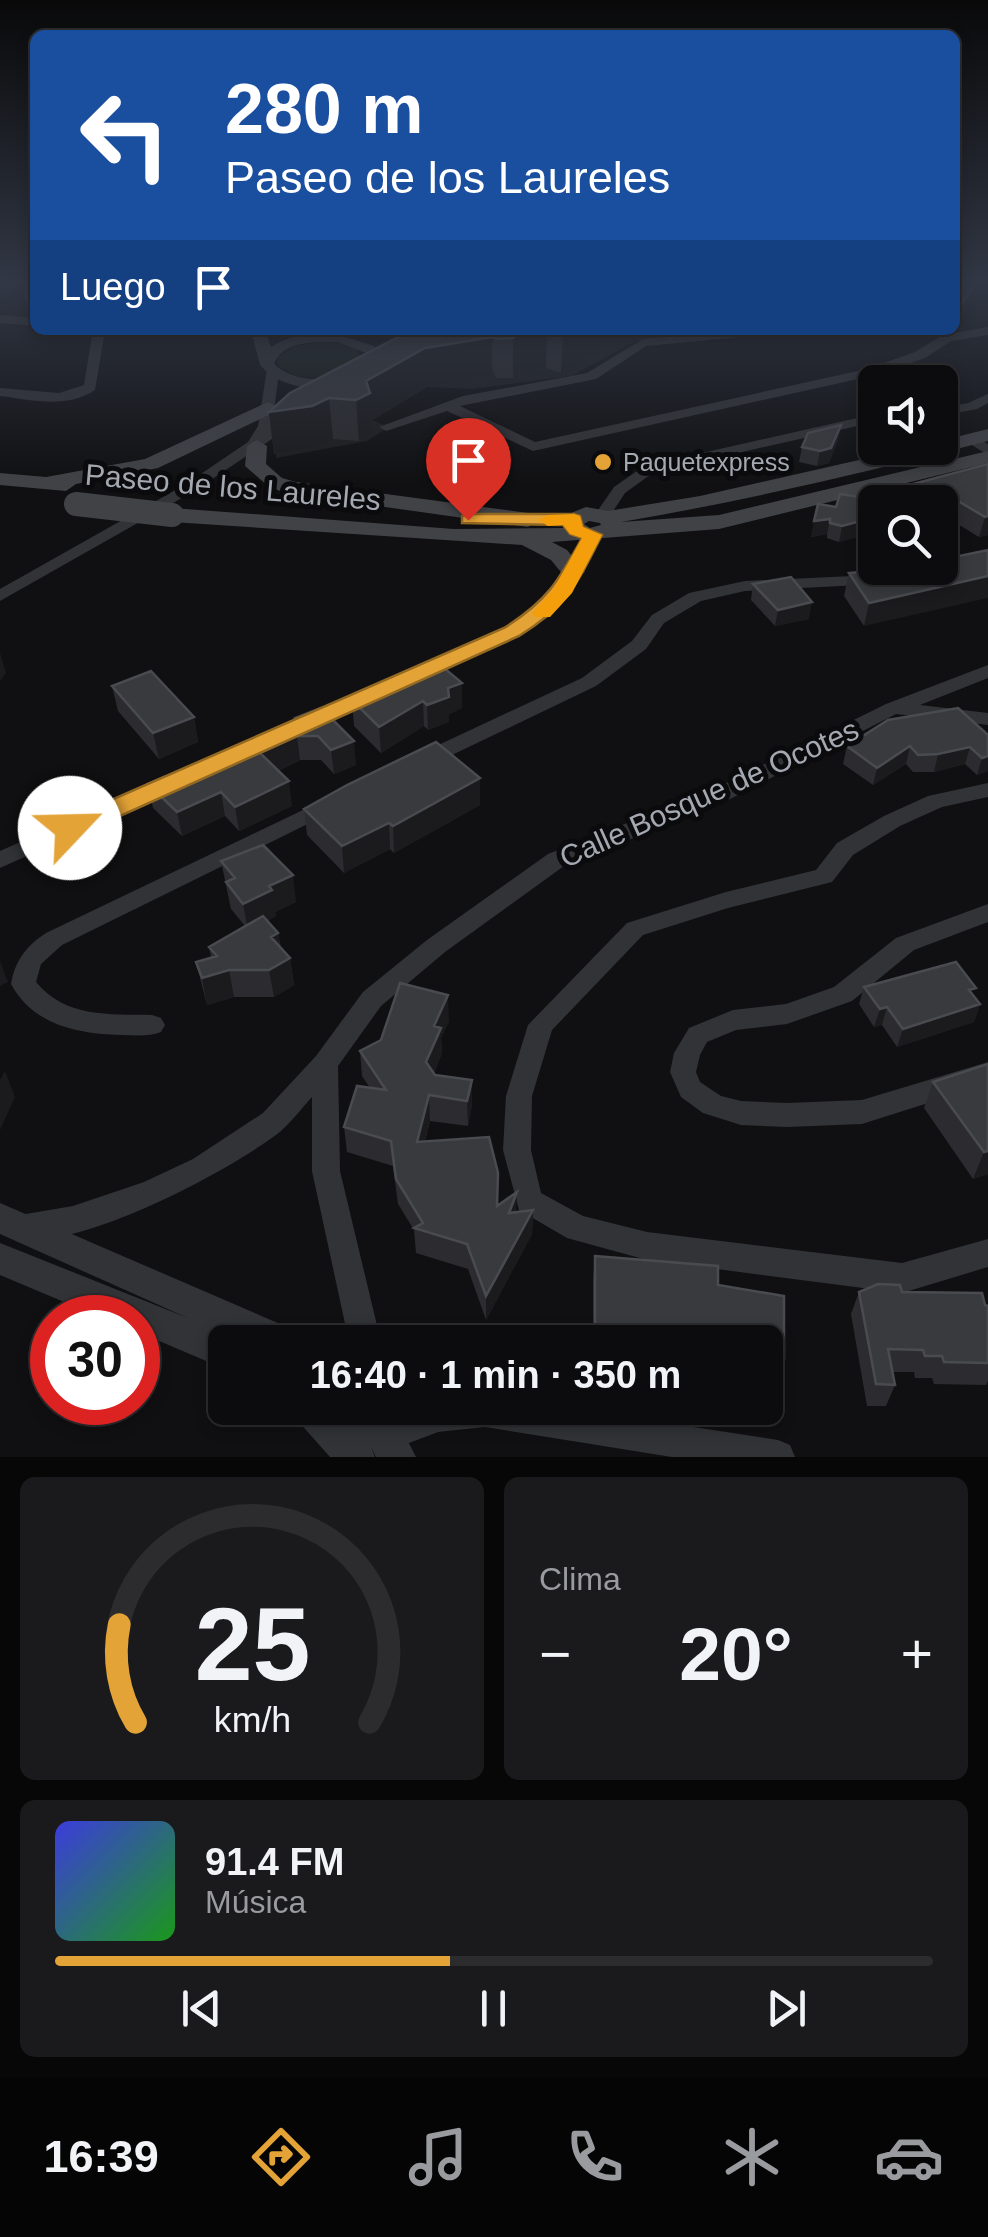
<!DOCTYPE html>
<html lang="es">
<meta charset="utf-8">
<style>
body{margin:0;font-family:Arial,sans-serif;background:#1a1a1c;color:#f1f3f6;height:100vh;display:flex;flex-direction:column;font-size:38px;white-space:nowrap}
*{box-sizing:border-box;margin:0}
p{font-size:32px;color:#9a9b9e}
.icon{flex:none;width:55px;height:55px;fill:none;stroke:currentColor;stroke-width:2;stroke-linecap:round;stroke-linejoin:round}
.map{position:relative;height:1457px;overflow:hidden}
.details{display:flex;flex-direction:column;gap:20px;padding:20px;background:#070708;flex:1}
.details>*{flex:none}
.hud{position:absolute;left:30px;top:30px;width:930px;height:305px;border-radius:15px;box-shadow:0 5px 15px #0003,0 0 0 2px #2c2c2e;background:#1a4fa0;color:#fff;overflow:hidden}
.controls{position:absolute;left:858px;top:365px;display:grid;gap:20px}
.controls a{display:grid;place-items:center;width:100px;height:100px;border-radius:15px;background:#0c0c0e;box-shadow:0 5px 15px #0003,0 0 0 2px #2c2c2e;font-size:50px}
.speed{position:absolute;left:30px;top:1295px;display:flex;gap:20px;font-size:50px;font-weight:700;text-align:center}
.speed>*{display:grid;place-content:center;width:130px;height:130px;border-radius:50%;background:#0c0c0e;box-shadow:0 5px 15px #0003,0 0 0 2px #2c2c2e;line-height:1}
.speed .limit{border:15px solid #d22;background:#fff;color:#111}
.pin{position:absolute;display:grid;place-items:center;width:85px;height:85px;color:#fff;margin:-102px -42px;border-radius:50% 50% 50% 0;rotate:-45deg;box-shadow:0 0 10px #0007}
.pin .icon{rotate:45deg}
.me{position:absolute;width:110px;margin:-55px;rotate:66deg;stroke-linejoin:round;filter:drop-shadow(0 0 8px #0008)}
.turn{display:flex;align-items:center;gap:35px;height:210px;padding:0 30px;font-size:45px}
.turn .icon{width:130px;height:130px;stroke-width:2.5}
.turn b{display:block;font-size:70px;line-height:85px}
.then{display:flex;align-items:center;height:95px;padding:0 30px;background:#0003;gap:20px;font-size:38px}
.big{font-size:75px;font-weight:800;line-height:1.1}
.details .tile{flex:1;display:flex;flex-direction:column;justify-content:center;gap:15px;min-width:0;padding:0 35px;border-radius:15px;background:#1a1a1c}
.details .dial{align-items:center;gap:0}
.dial svg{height:260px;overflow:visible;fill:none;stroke:#2c2c2e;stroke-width:7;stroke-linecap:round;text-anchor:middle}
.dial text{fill:#f1f3f6;stroke:none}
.song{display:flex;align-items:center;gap:30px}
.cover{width:120px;height:120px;border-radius:15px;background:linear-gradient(135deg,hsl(240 70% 55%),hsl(120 70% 35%))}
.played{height:10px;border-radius:5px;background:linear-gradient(90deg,#e4a336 45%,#2c2c2e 45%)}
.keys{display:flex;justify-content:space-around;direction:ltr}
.heat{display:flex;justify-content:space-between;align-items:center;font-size:55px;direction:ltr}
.details .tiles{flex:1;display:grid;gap:20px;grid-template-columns:1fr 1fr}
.tile:last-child{grid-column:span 2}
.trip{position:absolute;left:208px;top:1325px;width:575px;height:100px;border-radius:15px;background:#0c0c0e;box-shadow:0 5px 15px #0003,0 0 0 2px #2c2c2e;font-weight:800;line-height:100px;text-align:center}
.tab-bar{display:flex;height:160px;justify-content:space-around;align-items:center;background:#050506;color:#9a9b9e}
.tab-bar .icon{width:70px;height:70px}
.tab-bar .active{color:#e4a336}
.tab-bar b{font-size:45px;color:#f1f3f6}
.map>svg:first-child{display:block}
</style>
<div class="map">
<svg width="988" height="1457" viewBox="0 0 988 1457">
<rect width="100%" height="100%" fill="#101012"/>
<!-- built -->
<path fill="#1c1d1f" d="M542,330H738L634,342L571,376L472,389L426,387L372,420L389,427L367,441L276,458V449Z"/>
<!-- green -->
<path fill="#171c18" d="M326,342L354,347L364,359C336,374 305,388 278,365L277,358L294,346Z"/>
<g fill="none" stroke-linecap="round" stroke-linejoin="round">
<!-- minor -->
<path fill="#323336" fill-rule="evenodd" d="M0,315L35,318V326L0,323Z
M988,327V335L951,341L925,358L876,375L533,451L447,411L386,431L379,427L463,396L587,373L643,339L735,330H779L773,334L646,346L596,379L460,406L535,442L867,369L915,352L943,335Z
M50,330H105L95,390C67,409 32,400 0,396V388L59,393L84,385L92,336L56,334Z
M267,369L279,372L272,426L292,415L297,416V422L196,490L0,601V589L186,484L248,442L258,426Z
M988,394V403L977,409L940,416V408L968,403Z
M875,414V422L654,472L625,493L608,519L602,521L594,516L614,487L644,466Z
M972,435L988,444V455L967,442L965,439Z
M593,530L601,535L571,593L550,616L517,636L310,727H296L293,723L296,719L505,628L538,608L555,591L587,532Z
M874,575L883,580L880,584L745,591L701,601L664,623L646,649L596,686L431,765L424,767L414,760L417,755L582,678L632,641L652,615L689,593L745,581Z
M988,665V678L920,705L988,713V725L896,714L730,799L564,866L445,952L381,1006L338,1066L340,1171L381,1342H349L312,1171V1097C302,1108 292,1121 281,1131C235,1168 70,1257 14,1236L9,1226L14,1216L73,1206L144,1182L193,1159L263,1113L316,1056L363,992L427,940L548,854L714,789L886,704Z
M222,753L232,760L229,765L0,868V851Z
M988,783V797L942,807L900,826L853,855L832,882L728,908L643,935L552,1030L532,1096L531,1150L541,1193L583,1216L647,1232L902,1263L988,1239V1267L902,1293L647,1260L567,1238L519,1210L503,1150L506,1096L528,1025L627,923L726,892L816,870L837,843L884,816L928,796Z
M330,797L338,799L341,804L338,809L62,945L41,964L36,982C66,1018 108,1014 152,1015L161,1018L165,1025L161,1032C148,1037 135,1035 121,1035C78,1034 33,1025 11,984C15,961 26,946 46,933Z
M988,904V922L914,950L852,1001L787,1024L736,1030L707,1042L700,1055L696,1072L700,1082L721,1096L741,1101L787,1103L862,1100L988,1062V1084L862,1124L787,1127L741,1125L703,1113L681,1097L670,1072L674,1053L689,1028L733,1010L786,1004L834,987L896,938Z
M280,1326L291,1331L296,1342H263L268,1331Z
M363,1408H395L397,1414L416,1408H568L778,1440L790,1445L795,1457H672L485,1427L438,1432L385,1452L373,1447Z"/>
<!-- tertiary -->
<path fill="#323336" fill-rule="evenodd" d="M251,330H265L271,347C306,325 343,334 378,348L381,364C351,394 289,398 260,365ZM338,342L366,353L367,362C340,381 300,387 274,364C283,340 316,342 338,342Z
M0,1203L294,1330L299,1342H225V1369L138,1332V1318H102L0,1275V1243L188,1318L0,1234Z
M293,1408H336L348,1420L343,1408H385L398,1422L416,1457H376L371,1447L375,1457H330L298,1421Z"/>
<!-- secondary -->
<path fill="#404246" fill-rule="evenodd" d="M268,402L278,408L275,412L158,468L76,484L66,491L0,485V473L46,477L145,459Z
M988,429V441C867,472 745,501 621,522L719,515L988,451V463L719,529L552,542L567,550L585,572L573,579L565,577L551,560L522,545L172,522L161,515L172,508L454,529L563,528L566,515L586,507L608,511L700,496L912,448H940V441ZM589,521L600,523L601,525L590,528L584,524Z
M257,440L267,446L266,464L282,478L296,482L528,513L539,520L528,527L285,493L268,486L245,466L247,446Z"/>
<!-- secondary-bridge -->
<path stroke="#404246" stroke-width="24" d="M76,504L172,515"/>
</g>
<!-- wall -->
<path fill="#2c2c30" d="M35,281V314H29L25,297Z
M487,330H686L643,335L629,343L600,348V354L589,356L578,371L561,373L546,368L518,372L513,378H496L492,367V376L427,387L372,420V434L359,441L333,439L316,448L274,454L269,412L487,335Z
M841,425L838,440L829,463L817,466L799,462L802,447Z
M988,464V535L979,537L943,515L940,502H909L913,484Z
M818,504L865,535L839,542L827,538V534L811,537Z
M897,569L864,626L844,596L849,573Z
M753,584L809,619L775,626L751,600Z
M462,683V708L449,714V722L428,730L424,726L381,753L354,726L352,700Z
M112,686L194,717L198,742L159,759L118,711Z
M295,718L356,765L334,774L321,760H300L278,771L292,806L239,831L225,816L182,836L153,808L148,784H171L198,772L197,767L295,724Z
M988,735V771L977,775L965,764L934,772H913L906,764L873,785L843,764L847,746Z
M480,778V805L394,853L390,849L344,873L307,835L304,809Z
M221,861L296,902L275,912L276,916L267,921L278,933L281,948L290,958L294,985L274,997H234L207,1005L196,962L211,957L209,947L245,926L231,909Z
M864,987L973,995L980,1004L974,1022L897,1047L882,1025L874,1027L859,1004Z
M449,1021L441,1038L442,1053L434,1073L472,1105L468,1126L430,1121L425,1141L497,1206L516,1212L533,1210L532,1234L486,1320L468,1269L416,1253L414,1230L398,1204L393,1166L347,1152L344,1127L370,1088L362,1076L360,1051Z
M988,1064V1174L973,1179L924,1108L933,1082Z
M595,1256L718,1285L784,1358L777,1380L765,1378V1342H593V1280Z
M859,1292H902L988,1306V1381L986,1385L934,1384L932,1378H915L914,1372H893L895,1385L886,1406H867L851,1314Z"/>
<!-- shaded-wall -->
<path fill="#1b1b1e" d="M1,281H28L0,302V282Z
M977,281L974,298L957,323H955V304Z
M539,330H547L546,368L518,372L513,378V338L518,333Z
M581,330H686L643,335L629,343L600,348V354L589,356L578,371L561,373L563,334Z
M492,337V376L427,387L372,420V434L359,441L356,400L366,381L425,348Z
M329,398L333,439L316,448L274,454L269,412Z
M841,425L838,440L829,463L817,466L820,451Z
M948,495L943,515L940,516V502H933L934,498Z
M873,499L865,535L839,542L842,526Z
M988,516V535L979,537L985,517Z
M830,519L827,534L811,537L814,521Z
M988,576V598L864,626L869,603Z
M812,602L809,619L775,626L778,610Z
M0,653L6,673L0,681Z
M462,683V708L449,714V722L428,730L427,705L448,688Z
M423,701L424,726L381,753L379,727Z
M194,717L198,742L159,759L153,733Z
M297,736L300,760L264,778L260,753Z
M354,741L356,765L334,774L331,750Z
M910,746L906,764L873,785L877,768Z
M970,747L965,764L934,772L938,754Z
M988,756V771L977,775L982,758Z
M480,778V805L394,853L393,826Z
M289,781L292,806L239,831L235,807Z
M221,792L225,816L182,836L177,812Z
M389,823L390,849L344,873L342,846Z
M293,875L296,902L275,912L276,916L248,930L243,904L269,886Z
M278,933L282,960L271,937Z
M290,958L294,985L274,997L269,970Z
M0,961L8,982L0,986Z
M229,970L234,997L207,1005L202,978Z
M448,995L449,1021L441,1038L442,1053L428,1087L426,1062L434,1026Z
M980,1004L974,1022L897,1047L903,1029Z
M887,1007L882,1025L874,1027L880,1009Z
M5,1071L15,1097L0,1130V1080Z
M472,1080V1105L468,1126L467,1101Z
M429,1095L430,1121L418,1167L417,1142Z
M988,1151V1174L973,1179L984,1152Z
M517,1192L516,1217L509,1213Z
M533,1210L532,1234L486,1320V1296Z"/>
<!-- building -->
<path fill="#393a3e" stroke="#494b50" stroke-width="2.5" d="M28,281H35V296L25,297Z
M955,281H977L962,304H955Z
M412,330H479L492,337L425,348L366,381L370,393L356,400L329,398L312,406L269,412L290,393Z
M492,330H539L518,333L513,338L496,339Z
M551,330H581L580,332L563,334Z
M841,425L831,448L820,451L802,447L808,433Z
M988,464V516L985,517L948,495L934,498L913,484Z
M840,494L873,499L868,519L842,526L830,523V519L814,521L818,504L836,507Z
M988,550V576L869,603L849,573L904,568H940V560Z
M791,577L812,602L778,610L753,584Z
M444,668L462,683L448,688L449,697L427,705L423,701L379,727L352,700Z
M151,671L194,717L153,733L112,686Z
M321,708L354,741L331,750L318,736H297L260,753L289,781L235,807L221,792L177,812L148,784L164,777L171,784L201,771L197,767L298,722L295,718Z
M958,708L988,735V756L982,758L970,747L938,754L918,755L910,746L877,768L847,746L888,720Z
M436,742L480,778L393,826L389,823L342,846L304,809L347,785Z
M263,845L293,875L269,886L272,890L243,904L226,882L235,878L221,861Z
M263,916L278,933L271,937L290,958L269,970H229L202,978L196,962L217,956L209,947Z
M956,962L976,988L969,990L980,1004L903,1029L887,1007L880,1009L864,987Z
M400,983L448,995L434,1026L441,1028L426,1062L435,1075L472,1080L467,1101L429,1095L417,1142L489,1137L498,1173L497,1206L517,1192L509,1213L533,1210L486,1296L467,1244L414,1228L423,1223L396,1179L391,1141L344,1127L357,1086L386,1090L360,1051L381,1040Z
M988,1064V1151L984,1152L933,1082Z
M595,1256L718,1266V1285L784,1296V1358L765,1354V1342H659V1337L595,1333Z
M878,1284L900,1285L902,1292L982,1293L985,1305L988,1306V1363L944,1362L942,1356H925L923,1350L888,1349L895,1385L876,1384L859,1292Z"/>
<!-- sky -->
<linearGradient id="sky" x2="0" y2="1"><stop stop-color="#09090a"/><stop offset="0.58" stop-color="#313744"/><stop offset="1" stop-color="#313744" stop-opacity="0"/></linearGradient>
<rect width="988" height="485" fill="url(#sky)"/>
<!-- route -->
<path fill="#e4a336" stroke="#946a23" stroke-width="2.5" d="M468,514H574L580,516L583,527L602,535C576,585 569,605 519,636L78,835H61L57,828L61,822L504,628C547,601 558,582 582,538L570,534L563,525L462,523V516Z"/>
<!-- slow -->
<path fill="#f59e0b" d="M574,514L580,516L583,527L602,535L572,593L550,617H535L532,613L553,590L582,538L570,534L563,525L548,526L539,520L548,515Z"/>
<!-- markers -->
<circle fill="#e4a336" stroke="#0b0b0d" stroke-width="4" cx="603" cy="462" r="10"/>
<g text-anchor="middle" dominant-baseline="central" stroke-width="10" stroke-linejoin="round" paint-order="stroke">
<!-- far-poi labels -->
<g font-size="25" fill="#a3a8b1" stroke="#0b0b0d" text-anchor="start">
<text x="623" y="462">Paquetexpress</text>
</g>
<!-- street labels -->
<g font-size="30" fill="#a3a8b1" stroke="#0b0b0d">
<text transform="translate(233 487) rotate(5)">Paseo de los Laureles</text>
<text transform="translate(709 793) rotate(-24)">Calle Bosque de Ocotes</text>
</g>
</g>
</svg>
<div class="controls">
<a><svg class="icon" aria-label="sound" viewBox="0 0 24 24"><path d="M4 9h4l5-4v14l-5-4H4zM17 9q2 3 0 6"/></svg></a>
<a><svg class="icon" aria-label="search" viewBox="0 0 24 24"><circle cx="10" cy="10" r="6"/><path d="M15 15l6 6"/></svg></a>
</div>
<div class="speed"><div class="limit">30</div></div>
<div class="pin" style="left:468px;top:520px;background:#d93025"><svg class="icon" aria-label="arrive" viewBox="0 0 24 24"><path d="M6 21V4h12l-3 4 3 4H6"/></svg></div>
<svg class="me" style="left:70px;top:828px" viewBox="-20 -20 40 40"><circle r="19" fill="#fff"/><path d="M0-13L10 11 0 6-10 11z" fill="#e4a336"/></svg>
<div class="trip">16:40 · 1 min · 350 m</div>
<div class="hud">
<div class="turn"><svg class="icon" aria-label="left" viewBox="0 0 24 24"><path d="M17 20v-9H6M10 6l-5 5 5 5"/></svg><div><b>280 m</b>Paseo de los Laureles</div></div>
<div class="then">Luego<svg class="icon" aria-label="arrive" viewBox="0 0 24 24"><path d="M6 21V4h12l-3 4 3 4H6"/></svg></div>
</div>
</div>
<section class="details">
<div class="tiles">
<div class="tile dial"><svg viewBox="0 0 100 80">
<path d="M14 69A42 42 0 1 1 86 69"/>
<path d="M14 69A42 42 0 0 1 9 39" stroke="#e4a336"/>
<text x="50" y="56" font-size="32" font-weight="700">25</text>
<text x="50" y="72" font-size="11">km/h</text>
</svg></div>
<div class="tile"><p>Clima</p>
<div class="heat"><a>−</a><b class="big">20°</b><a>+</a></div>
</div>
<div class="tile">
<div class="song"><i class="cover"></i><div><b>91.4 FM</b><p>Música</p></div></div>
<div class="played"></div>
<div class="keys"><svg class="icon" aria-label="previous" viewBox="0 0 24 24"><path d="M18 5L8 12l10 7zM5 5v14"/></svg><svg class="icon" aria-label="pause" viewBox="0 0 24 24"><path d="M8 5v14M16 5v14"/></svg><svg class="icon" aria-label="next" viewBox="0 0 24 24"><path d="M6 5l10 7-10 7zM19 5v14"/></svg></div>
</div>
</div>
</section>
<nav class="tab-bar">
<b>16:39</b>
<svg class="icon active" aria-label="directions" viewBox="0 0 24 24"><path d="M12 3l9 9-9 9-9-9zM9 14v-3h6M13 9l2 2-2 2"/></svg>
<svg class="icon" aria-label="music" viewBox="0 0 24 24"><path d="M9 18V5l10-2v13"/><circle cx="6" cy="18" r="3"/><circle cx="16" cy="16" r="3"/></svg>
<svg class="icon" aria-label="phone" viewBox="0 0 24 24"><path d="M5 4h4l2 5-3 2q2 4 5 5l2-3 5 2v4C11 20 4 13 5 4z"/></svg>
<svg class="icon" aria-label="climate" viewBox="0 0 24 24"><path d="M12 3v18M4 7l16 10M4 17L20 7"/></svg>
<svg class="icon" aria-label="car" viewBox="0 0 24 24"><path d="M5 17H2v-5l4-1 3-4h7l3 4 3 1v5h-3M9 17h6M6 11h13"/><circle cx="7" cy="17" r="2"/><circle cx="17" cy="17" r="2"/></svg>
</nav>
